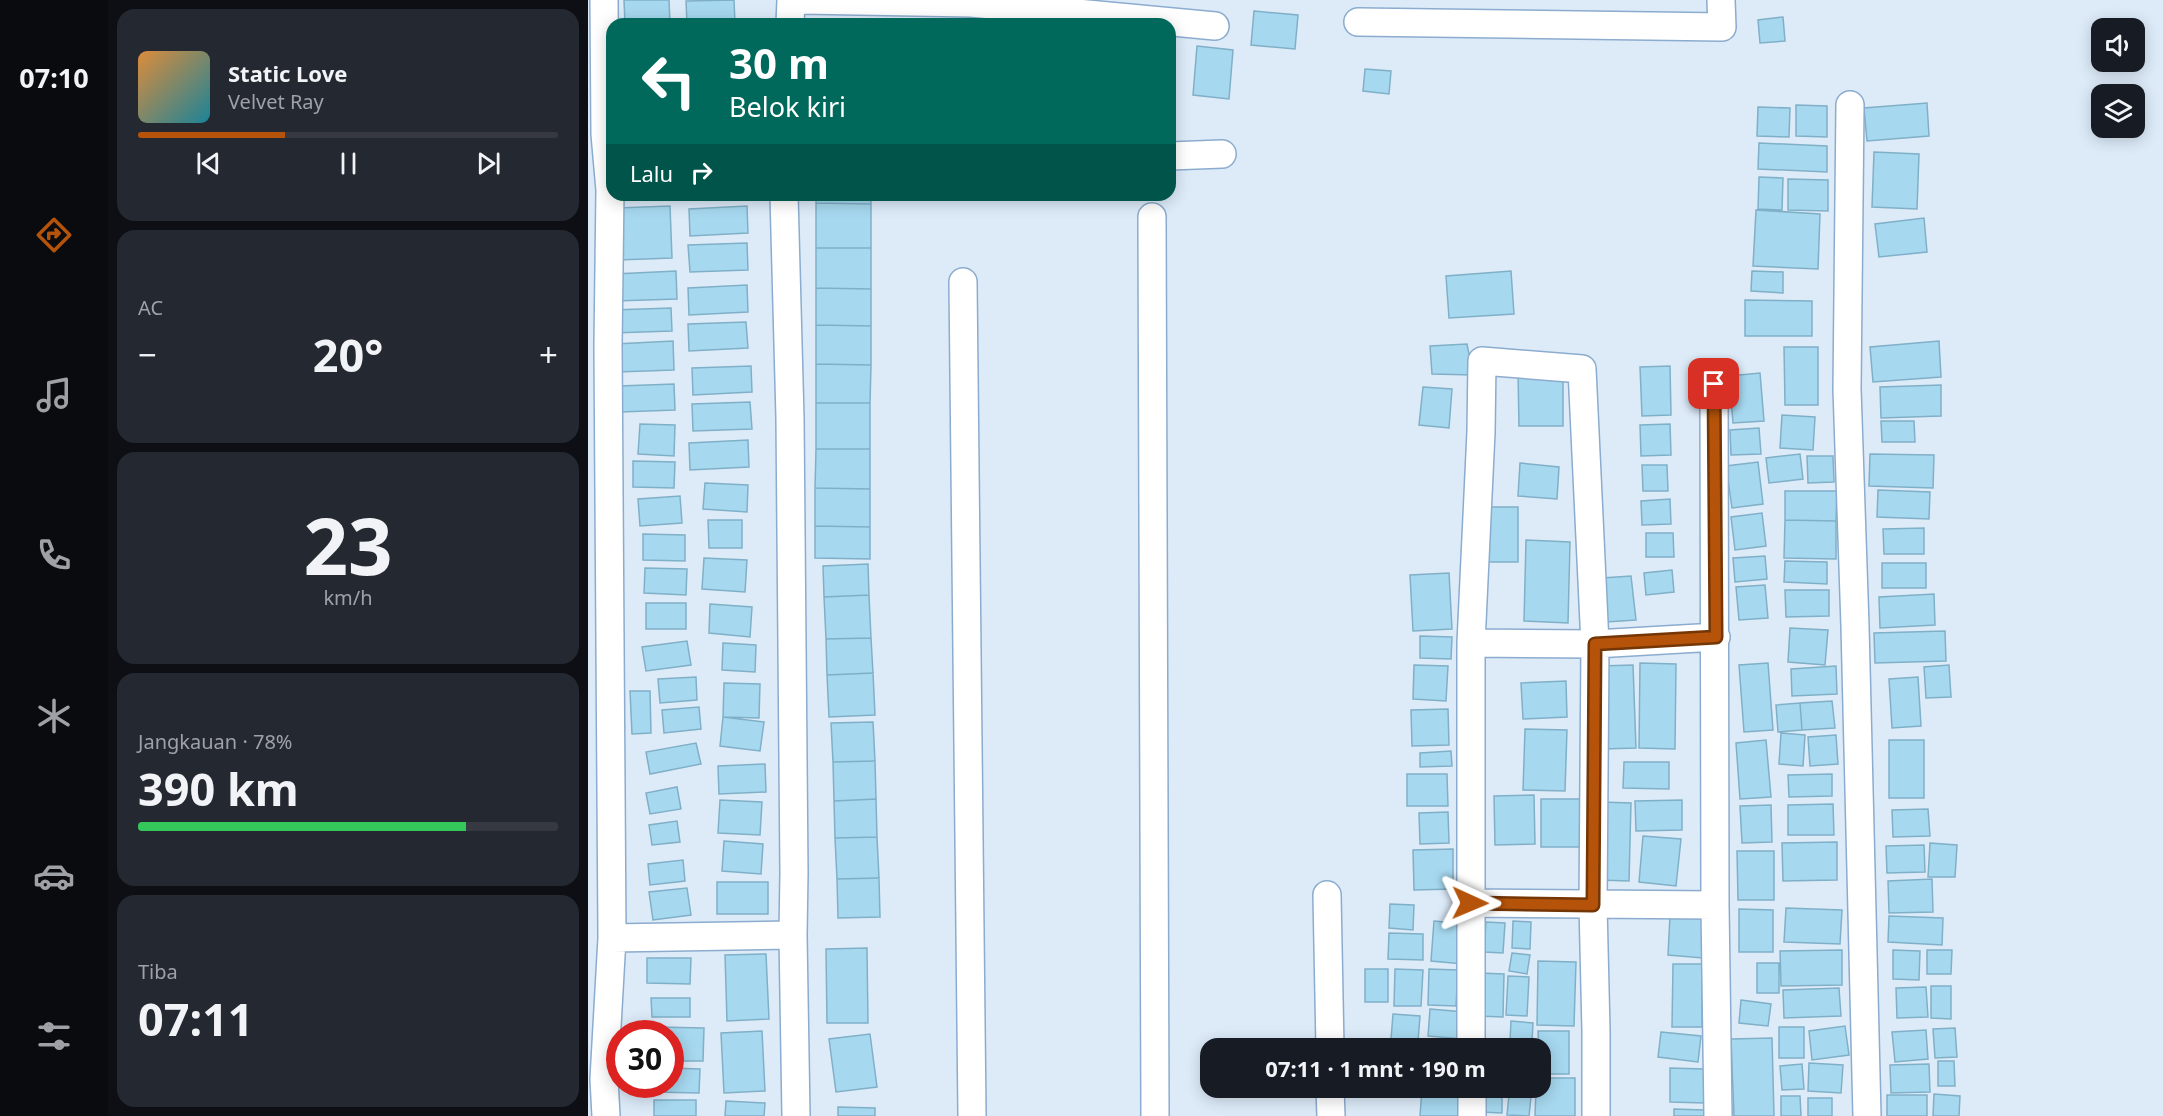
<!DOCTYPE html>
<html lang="id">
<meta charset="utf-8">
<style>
body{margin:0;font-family:"Noto Sans",sans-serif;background:#242831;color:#f1f3f6;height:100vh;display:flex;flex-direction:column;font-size:22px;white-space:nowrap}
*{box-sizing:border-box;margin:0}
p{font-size:20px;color:#9ea1a6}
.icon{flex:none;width:33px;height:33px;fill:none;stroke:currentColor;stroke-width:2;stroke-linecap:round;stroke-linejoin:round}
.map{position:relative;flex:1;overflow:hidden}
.drawer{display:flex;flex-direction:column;gap:9px;padding:9px;background:#0d0f14;width:480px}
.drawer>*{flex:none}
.guide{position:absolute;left:18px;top:18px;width:570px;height:183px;border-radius:18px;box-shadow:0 3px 15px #0003;background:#00695c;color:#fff;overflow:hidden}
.tools{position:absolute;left:1503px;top:18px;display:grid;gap:12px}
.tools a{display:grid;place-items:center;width:54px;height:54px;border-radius:12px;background:#171b24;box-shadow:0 3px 15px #0003;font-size:30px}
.speed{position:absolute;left:18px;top:1020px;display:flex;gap:12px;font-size:30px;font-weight:700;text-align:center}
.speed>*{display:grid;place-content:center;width:78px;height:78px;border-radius:50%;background:#171b24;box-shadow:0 3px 15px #0003;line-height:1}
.speed .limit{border:9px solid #d22;background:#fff;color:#111}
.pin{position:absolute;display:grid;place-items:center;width:51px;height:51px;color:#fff;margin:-26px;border-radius:12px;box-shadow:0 3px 9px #0006}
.me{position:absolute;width:66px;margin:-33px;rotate:91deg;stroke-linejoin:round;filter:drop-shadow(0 0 4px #0008)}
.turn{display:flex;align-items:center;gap:21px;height:126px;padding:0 24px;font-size:27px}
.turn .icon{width:78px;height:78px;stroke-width:2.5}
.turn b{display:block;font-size:42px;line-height:51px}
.then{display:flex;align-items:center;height:57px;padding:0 24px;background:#0003;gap:12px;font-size:22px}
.big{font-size:45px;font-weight:700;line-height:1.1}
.drawer .widget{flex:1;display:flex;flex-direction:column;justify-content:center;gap:9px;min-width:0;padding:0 21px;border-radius:18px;background:#242831}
.drawer .dial{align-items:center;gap:0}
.dial b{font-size:78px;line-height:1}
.song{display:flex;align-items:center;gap:18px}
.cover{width:72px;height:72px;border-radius:9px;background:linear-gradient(135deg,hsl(30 70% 55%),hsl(190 70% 35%))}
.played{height:6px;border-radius:3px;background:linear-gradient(90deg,#b45309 35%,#363941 35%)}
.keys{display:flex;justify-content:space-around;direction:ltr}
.heat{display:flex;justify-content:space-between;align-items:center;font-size:33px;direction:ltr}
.charge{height:9px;border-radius:4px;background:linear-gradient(90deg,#34c759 78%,#363941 0)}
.trip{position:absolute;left:612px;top:1038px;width:351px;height:60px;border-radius:18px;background:#171b24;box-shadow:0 3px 15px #0003;font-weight:700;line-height:60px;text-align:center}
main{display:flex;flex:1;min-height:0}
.menu{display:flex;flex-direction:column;width:108px;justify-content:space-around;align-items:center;background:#090b0e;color:#9ea1a6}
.menu .icon{width:42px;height:42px}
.menu .on{color:#b45309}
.menu b{font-size:27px;color:#f1f3f6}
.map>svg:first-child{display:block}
</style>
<main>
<nav class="menu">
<b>07:10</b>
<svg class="icon on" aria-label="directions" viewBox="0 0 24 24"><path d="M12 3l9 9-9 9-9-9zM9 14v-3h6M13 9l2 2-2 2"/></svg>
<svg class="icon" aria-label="music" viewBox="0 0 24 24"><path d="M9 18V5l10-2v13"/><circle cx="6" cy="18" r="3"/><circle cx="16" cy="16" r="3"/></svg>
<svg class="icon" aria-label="phone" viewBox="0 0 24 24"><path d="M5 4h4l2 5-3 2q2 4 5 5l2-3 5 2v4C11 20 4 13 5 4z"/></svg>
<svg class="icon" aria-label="climate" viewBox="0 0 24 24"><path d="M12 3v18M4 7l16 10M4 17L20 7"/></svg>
<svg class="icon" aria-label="car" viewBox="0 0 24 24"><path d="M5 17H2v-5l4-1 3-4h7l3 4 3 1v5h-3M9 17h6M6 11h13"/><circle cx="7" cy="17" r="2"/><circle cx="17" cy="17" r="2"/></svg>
<svg class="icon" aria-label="filters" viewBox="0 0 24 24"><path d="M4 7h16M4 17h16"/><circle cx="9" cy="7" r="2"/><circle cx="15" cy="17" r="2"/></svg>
</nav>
<section class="drawer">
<div class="widget">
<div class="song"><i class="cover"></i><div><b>Static Love</b><p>Velvet Ray</p></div></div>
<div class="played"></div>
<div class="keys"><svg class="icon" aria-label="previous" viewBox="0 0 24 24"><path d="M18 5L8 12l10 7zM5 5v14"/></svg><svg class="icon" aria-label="pause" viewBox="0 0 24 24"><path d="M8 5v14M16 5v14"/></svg><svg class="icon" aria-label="next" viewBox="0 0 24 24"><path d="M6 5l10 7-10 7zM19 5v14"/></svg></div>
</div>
<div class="widget"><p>AC</p>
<div class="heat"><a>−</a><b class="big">20°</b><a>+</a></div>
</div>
<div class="widget dial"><b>23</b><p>km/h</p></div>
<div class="widget"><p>Jangkauan · 78%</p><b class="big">390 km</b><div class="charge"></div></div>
<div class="widget"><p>Tiba</p><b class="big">07:11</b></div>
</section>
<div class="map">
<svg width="1575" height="1116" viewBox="0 0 1575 1116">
<rect width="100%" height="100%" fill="#ddebf9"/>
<!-- building -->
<path fill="#a6d8ef" stroke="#80b0c7" stroke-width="1.5" d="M36,0H81L82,24H37Z
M146,0L147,24H99L98,1Z
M666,11L710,15L707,49L663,45Z
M1195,17L1197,41L1172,43L1170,20Z
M224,20L260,23V24H223Z
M609,46L645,50L641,99L605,95Z
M777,69L803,71L801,94L775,91Z
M1339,103L1341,136L1279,141L1276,108Z
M1208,105L1239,106V137L1208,136Z
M1170,107L1202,108L1201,137L1169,136Z
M1171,143L1239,146V172L1170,169Z
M1286,152L1331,154L1329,209L1284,207Z
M1171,177L1195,178L1194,210L1170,209Z
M1200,179L1240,180V211L1200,210Z
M228,195H283V204L228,203Z
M228,203L283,204V248H228Z
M82,206L84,258L30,260L28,208Z
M159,206L160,233L102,236L101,209Z
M1168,210L1232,214L1230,269L1165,266Z
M1336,218L1339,252L1291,257L1287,224Z
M159,243L160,270L102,272L100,245Z
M228,248H283V289L228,288Z
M88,271L89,299L27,301L26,274Z
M923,271L926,314L861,318L858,276Z
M1164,271L1195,272V293L1163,291Z
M159,285L160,312L101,315L100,288Z
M228,288L283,289V326L228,325Z
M1157,300L1224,301V336H1157Z
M83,308L84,331L25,333L24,310Z
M158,322L160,348L101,351L100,324Z
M228,325L283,326V365L228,364Z
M85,341L86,370L29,372L27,344Z
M1351,341L1353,377L1285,382L1282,347Z
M879,344L885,375L844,374L842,346Z
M1196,347H1230V405H1197Z
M228,364L283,365L282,403H228Z
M163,366L164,392L105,395L104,368Z
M1082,366L1083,415L1054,416L1052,367Z
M930,372L975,373V426H931Z
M1172,373L1176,421L1145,423L1141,376Z
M86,384L87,410L32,412L31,386Z
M1353,385V416L1293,418L1292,387Z
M835,387L864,389L861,428L831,425Z
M162,402L164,429L105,431L104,404Z
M228,403H282V449H228Z
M1194,415L1227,417L1225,450L1192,448Z
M1293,421H1326L1327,442H1294Z
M52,424L87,425L86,456L50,454Z
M1082,424L1083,455L1053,456L1052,425Z
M1171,428L1173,454L1143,455L1142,430Z
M160,440L161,467L102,470L101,443Z
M228,449H282V489L227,488Z
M1212,454L1215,479L1181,483L1178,458Z
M1282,454L1346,455L1345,488L1281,486Z
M1219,456H1245L1246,482L1220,483Z
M45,461L87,462L86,488L45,487Z
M1170,462L1175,504L1144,508L1138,466Z
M932,463L971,467L969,499L930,496Z
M1054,465H1079L1080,491H1055Z
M117,483L160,485L159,512L115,509Z
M227,488L282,489V527L227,526Z
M1290,490L1342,492L1341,519L1289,517Z
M1197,491H1249L1248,521L1197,520Z
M92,496L94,523L52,526L50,499Z
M1082,499L1083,524L1054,525L1053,501Z
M901,507H930V562H900Z
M1174,513L1178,546L1147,550L1143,517Z
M120,520H154V548H121Z
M1197,520L1248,521V559L1196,558Z
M227,526L282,527V559L227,558Z
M1336,528V554H1296L1295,529Z
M1058,533H1085L1086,557H1058Z
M55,534L97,535V561L55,560Z
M938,540L982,542L980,623L936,621Z
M1177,556L1179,579L1147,582L1145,558Z
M116,558L159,560L157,592L114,589Z
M1197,561L1239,562V584L1196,582Z
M1294,563H1338V588H1294Z
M280,564L281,595L236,597L235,566Z
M57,568L99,569L98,595L56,593Z
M1084,570L1086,592L1058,595L1056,573Z
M861,573L864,629L825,631L822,575Z
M1043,576L1048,620L1018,622L1014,578Z
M1177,585L1180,618L1151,620L1148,587Z
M1197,590H1241V616L1198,617Z
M1346,594L1347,625L1292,628L1291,597Z
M281,595L283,638L238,639L236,597Z
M58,603H98V629H58Z
M122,604L164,607L162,637L121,633Z
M1202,628L1240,630L1237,665L1200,662Z
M1357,631L1358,661L1287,663L1286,633Z
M832,636L864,637L863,659L832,658Z
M283,638L285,673L239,675L238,639Z
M99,641L103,665L58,671L54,647Z
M135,643L168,645L167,672L134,670Z
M1052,663L1088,664L1087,749L1051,748Z
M1180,663L1185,730L1156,732L1151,665Z
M826,665L860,666L858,701L825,699Z
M1045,665L1048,748L1015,749L1011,666Z
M1361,665L1363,697L1338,698L1336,667Z
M1248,666L1249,694L1204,696L1203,669Z
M285,673L287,715L241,717L239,675Z
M108,677L109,700L72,703L70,679Z
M1330,677L1333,726L1304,728L1301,679Z
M978,681L979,717L935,719L933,683Z
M136,683L172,684L171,718L135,717Z
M42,691H62L63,733L44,734Z
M1244,701L1247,728L1214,730L1212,703Z
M1212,703L1214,730L1190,732L1188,705Z
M111,707L113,729L76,733L74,710Z
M860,709L861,745L824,746L823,710Z
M135,717L176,722L172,751L132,746Z
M285,722L287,761L245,762L243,723Z
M937,729L979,730L977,791L935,790Z
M1193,733L1217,735L1215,766L1191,764Z
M1248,735L1250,764L1222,766L1220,737Z
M1178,740L1183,797L1152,799L1148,743Z
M1301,740H1336V798H1301Z
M108,743L113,764L62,774L58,752Z
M863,751L864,766L832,767V753Z
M287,761L288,799L246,801L245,762Z
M1036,762H1081V789L1035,788Z
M177,764L178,792L131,794L130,766Z
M819,774H859L860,806H819Z
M1244,774V796L1201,797L1200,775Z
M89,787L93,809L62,814L58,793Z
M946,795L947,844L907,845L906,796Z
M288,799L289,837L247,838L246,801Z
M953,799H993L994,847H953Z
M132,800L174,802L172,835L130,833Z
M1094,800V830L1048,831L1047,801Z
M1012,802L1043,803L1041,881L1010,880Z
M1245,804L1246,835H1200V805Z
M1183,805L1184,842L1154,843L1152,806Z
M1340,809L1342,836L1305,837L1304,810Z
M860,812L861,843L832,844L831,813Z
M89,821L92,842L64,845L61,825Z
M1055,836L1093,839L1088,886L1051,882Z
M289,837L291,878L249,879L247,838Z
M136,841L175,844L173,874L134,871Z
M1249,842V880L1195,881L1194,843Z
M1342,843L1369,845L1367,877H1340Z
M1336,845L1337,872L1299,873L1298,846Z
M865,849V889L826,890L825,850Z
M1149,851H1186V900H1150Z
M95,860L97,881L62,885L60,864Z
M291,878L292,917L250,918L249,879Z
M1344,879L1345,912L1301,913L1300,881Z
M129,882H180V914H129Z
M99,888L103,915L65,920L61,892Z
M802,904L826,905L825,930L801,928Z
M1198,908L1254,910L1252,944L1196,942Z
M1151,909L1185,910V952H1151Z
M1082,916L1117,918L1115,958L1080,955Z
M1301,916L1355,918L1354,945L1300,942Z
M846,921L878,924L875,964L843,961Z
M925,921L943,922L942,949L924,948Z
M898,922L917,923L915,953L896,952Z
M801,933L835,934V960L800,959Z
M279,948L280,1023H239L238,949Z
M1254,950V985L1193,986L1192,951Z
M1305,950L1332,951L1331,980L1305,979Z
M1339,950H1364L1363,974H1339Z
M924,953L942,955L939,974L921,971Z
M178,954L181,1019L139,1021L137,955Z
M59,958H103L102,984L59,983Z
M950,961L988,962L986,1026L949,1025Z
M1169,963H1191V993H1169Z
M1085,964H1114V1027H1084Z
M777,969H800V1002H777Z
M807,969L835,970L833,1006H806Z
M841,969L870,970L868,1006L840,1005Z
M891,973L916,974L915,1017L890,1016Z
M920,976L941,977L939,1016L918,1015Z
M1343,986H1363V1019L1343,1018Z
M1338,987L1340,1017L1309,1018L1308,988Z
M1251,988L1253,1016L1196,1018L1195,990Z
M63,998H102V1017H64Z
M1153,1000L1183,1004L1180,1026L1151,1023Z
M842,1009L877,1012L875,1039L840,1036Z
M805,1014L832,1016L830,1041L803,1039Z
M923,1021L945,1023L944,1041H922Z
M1257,1026L1261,1055L1224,1060L1221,1031Z
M69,1027L116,1028L115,1061H82V1034H69Z
M1191,1027H1216V1058H1191Z
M1367,1028L1369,1057L1347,1058L1345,1029Z
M1338,1030L1340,1059L1307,1062L1304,1032Z
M174,1031L177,1091L136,1093L133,1033Z
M950,1031H981V1074H952Z
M1073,1032L1113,1036L1110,1062L1070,1057Z
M282,1034L289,1087L248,1092L241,1039Z
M1184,1038L1186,1116H1146L1143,1039Z
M839,1044L870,1048H838Z
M1350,1061H1366L1367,1086H1350Z
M1221,1063L1255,1065L1253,1093L1220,1091Z
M1214,1064L1216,1089L1194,1090L1192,1066Z
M1341,1064L1342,1092L1303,1093L1302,1065Z
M82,1068L112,1069L111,1093L66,1092V1084H82Z
M1082,1068L1116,1069V1103L1082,1102Z
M952,1078H987V1116H947L948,1088H952Z
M834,1088H871L870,1116H832Z
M916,1088H944V1093L916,1091Z
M1346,1094L1372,1096L1371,1116H1345Z
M894,1095L914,1096V1113L893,1112Z
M921,1095L943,1097L941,1116L919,1115Z
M1299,1095H1339V1116H1299Z
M1193,1096H1212L1213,1116H1193Z
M1220,1098H1244V1116H1220Z
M66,1100H108V1116H66Z
M138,1101L177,1103L176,1116H137Z
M250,1107L287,1108V1116H250Z
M1086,1109L1116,1110V1116H1086Z"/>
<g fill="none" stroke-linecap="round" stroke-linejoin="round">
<defs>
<path id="street" d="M16,0L17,134L22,190L20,346L24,938L16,1079L18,1116
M214,0L383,3L627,26
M770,22L1134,27L1133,0
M202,24L203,0
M1262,105L1259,389L1267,626L1279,1116
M582,156L634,154
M196,195L202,418L206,873L205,935L208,1116
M564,217L567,1116
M375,282L384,1116
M1126,384L1127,905L1130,1116
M883,643L1007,644L1128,637
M739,895L742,1048
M882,903L1127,905
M24,938L205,935
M883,1048V643L893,432L894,361L994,369L1007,644L1005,905L1008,1031V1116
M742,1088L743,1116
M884,1088V1116"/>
</defs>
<!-- street casing -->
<use href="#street" stroke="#8bacce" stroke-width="30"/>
<!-- street -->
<use href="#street" stroke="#fff" stroke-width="27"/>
</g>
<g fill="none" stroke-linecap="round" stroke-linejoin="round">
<defs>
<path id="route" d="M882,903L1005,905L1007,644L1128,637L1126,384"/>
</defs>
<!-- route casing -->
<use href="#route" stroke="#753606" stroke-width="15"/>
<!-- route -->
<use href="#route" stroke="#b45309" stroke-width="10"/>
</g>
</svg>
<div class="tools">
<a><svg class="icon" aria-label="sound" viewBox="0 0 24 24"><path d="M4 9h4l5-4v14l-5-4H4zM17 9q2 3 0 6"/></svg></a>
<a><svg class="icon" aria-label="layers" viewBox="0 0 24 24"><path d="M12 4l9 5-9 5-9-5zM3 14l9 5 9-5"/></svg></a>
</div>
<div class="speed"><div class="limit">30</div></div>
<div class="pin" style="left:1126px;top:384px;background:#d93025"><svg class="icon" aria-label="arrive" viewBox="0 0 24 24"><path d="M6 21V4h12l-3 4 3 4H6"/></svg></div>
<svg class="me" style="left:882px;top:903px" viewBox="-20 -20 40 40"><path d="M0-17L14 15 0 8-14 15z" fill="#b45309" stroke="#fff" stroke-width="4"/></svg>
<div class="trip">07:11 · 1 mnt · 190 m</div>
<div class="guide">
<div class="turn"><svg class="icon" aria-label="left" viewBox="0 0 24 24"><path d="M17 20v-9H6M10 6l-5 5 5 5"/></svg><div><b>30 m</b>Belok kiri</div></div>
<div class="then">Lalu<svg class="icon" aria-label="right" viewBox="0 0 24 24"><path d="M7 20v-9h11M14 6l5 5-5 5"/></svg></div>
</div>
</div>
</main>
